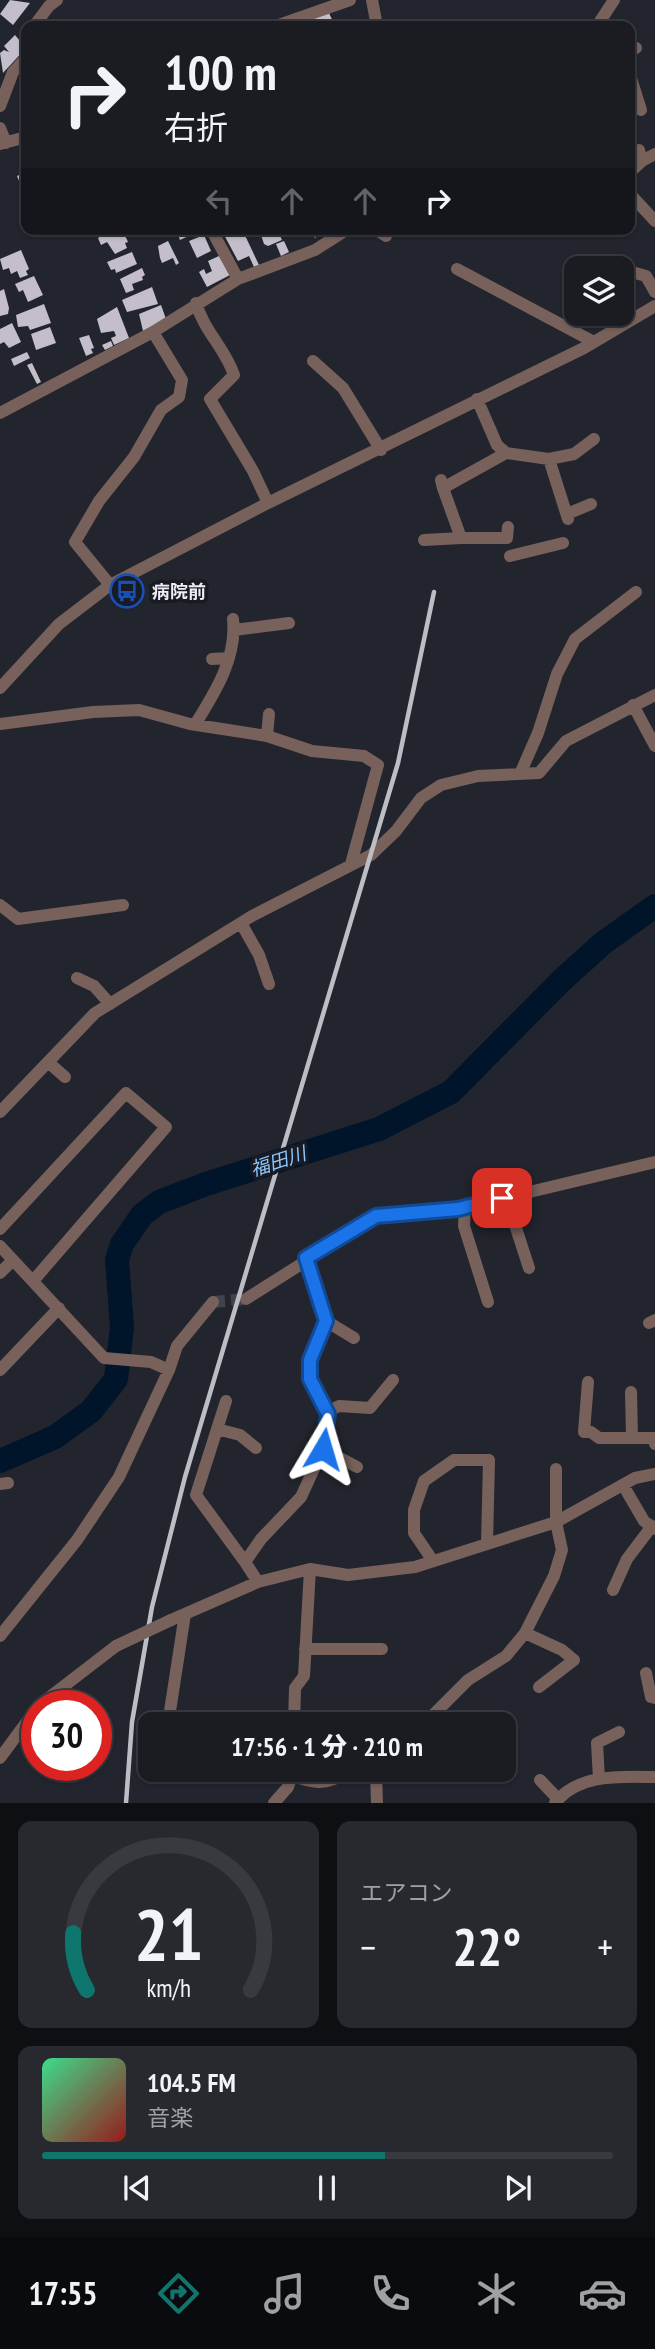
<!DOCTYPE html>
<html lang="ja">
<meta charset="utf-8">
<style>
body{margin:0;font-family:"PT Sans Narrow","Noto Sans JP",sans-serif;background:#27292f;color:#f1f3f6;height:100vh;display:flex;flex-direction:column;font-size:26px;white-space:nowrap}
*{box-sizing:border-box;margin:0}
p{font-size:23px;color:#9fa1a5}
.icon{flex:none;width:38px;height:38px;fill:none;stroke:currentColor;stroke-width:2;stroke-linecap:round;stroke-linejoin:round}
.map{position:relative;height:1803px;overflow:hidden}
.side{display:flex;flex-direction:column;gap:18px;padding:18px;background:#0e0f13;flex:1}
.side>*{flex:none}
.banner{position:absolute;left:21px;top:21px;width:614px;height:214px;border-radius:14px;box-shadow:0 2px 5px #0004,0 0 0 2px #383a40;background:#1a1c22;color:#f1f3f6;overflow:hidden}
.fabs{position:absolute;left:564px;top:256px;display:grid;gap:14px}
.fabs a{display:grid;place-items:center;width:70px;height:70px;border-radius:14px;background:#1a1c22;box-shadow:0 2px 5px #0004,0 0 0 2px #383a40;font-size:35px}
.speed{position:absolute;left:21px;top:1690px;display:flex;gap:14px;font-size:35px;font-weight:700;text-align:center}
.speed>*{display:grid;place-content:center;width:91px;height:91px;border-radius:50%;background:#1a1c22;box-shadow:0 2px 5px #0004,0 0 0 2px #383a40;line-height:1}
.speed .limit{border:10px solid #d22;background:#fff;color:#111}
.pin{position:absolute;display:grid;place-items:center;width:60px;height:60px;color:#fff;margin:-30px;border-radius:14px;box-shadow:0 4px 10px #0006}
.me{position:absolute;width:77px;margin:-38px;rotate:7deg;stroke-linejoin:round;filter:drop-shadow(0 0 5px #0008)}
.turn{display:flex;align-items:center;gap:24px;height:147px;padding:0 28px;font-size:32px}
.turn .icon{width:91px;height:91px;stroke-width:2.5}
.turn b{display:block;font-size:49px;line-height:60px}
.lanes{display:flex;align-items:center;height:66px;padding:0 28px;background:#0003;justify-content:center;gap:35px;direction:ltr}
.lanes .off{opacity:.35}
.big{font-size:52px;font-weight:800;line-height:1.1}
.side .widget{flex:1;display:flex;flex-direction:column;justify-content:center;gap:10px;min-width:0;padding:0 24px;border-radius:14px;background:#27292f}
.side .dial{align-items:center;gap:0}
.dial svg{height:182px;overflow:visible;fill:none;stroke:#383a40;stroke-width:7;stroke-linecap:round;text-anchor:middle}
.dial text{fill:#f1f3f6;stroke:none}
.song{display:flex;align-items:center;gap:21px}
.cover{width:84px;height:84px;border-radius:10px;background:linear-gradient(135deg,hsl(150 70% 55%),hsl(0 70% 35%))}
.played{height:7px;border-radius:4px;background:linear-gradient(90deg,#0f766e 60%,#383a40 60%)}
.keys{display:flex;justify-content:space-around;direction:ltr}
.heat{display:flex;justify-content:space-between;align-items:center;font-size:38px;direction:ltr}
.side .tiles{flex:1;display:grid;gap:18px;grid-template-columns:1fr 1fr}
.widget:last-child{grid-column:span 2}
.trip{position:absolute;left:138px;top:1712px;width:378px;height:70px;border-radius:14px;background:#1a1c22;box-shadow:0 2px 5px #0004,0 0 0 2px #383a40;font-weight:800;line-height:70px;text-align:center}
.dock{display:flex;height:112px;justify-content:space-around;align-items:center;background:#0a0b0e;color:#9fa1a5}
.dock .icon{width:49px;height:49px}
.dock .selected{color:#0f766e}
.dock b{font-size:32px;color:#f1f3f6}
.map>svg:first-child{display:block}
</style>
<div class="map">
<svg width="655" height="1803" viewBox="0 0 655 1803">
<rect width="100%" height="100%" fill="#23252e"/>
<g fill="none" stroke-linecap="round" stroke-linejoin="round">
<!-- river -->
<path stroke="#00142a" stroke-width="24" d="M0,1461L55,1437L91,1411L116,1379L122,1327L117,1260L122,1244L142,1215L159,1202L206,1184L379,1129L451,1092L561,981L603,943L655,906"/>
</g>
<!-- building -->
<path fill="#c4beca" d="M10,0L30,3L13,25L0,14Z
M329,13L335,26H303L301,22Z
M15,35L26,48L3,73L0,53L4,50L9,52L4,46Z
M26,172V188L23,190L17,176Z
M112,229H122L128,242L125,243L127,248L115,254L107,242L101,245L98,238Z
M176,229H204L180,240Z
M226,229H242L259,265L254,267L249,256L238,261L222,231Z
M259,229H277L282,240L268,246L264,244Z
M309,229H321L323,232L315,238Z
M204,235L211,251L197,258L189,241Z
M168,241L179,263L176,265L173,258L162,263L160,258L158,246Z
M284,241L289,252L281,256L276,244Z
M21,250L29,269L26,271L28,275L20,278L17,271L11,274L9,268L3,270L0,259Z
M132,252L137,264L116,273L115,269L111,270L107,262Z
M219,256L230,275L207,287L199,272L204,269L206,274L212,271L208,261Z
M142,268L145,275L142,277L143,280L132,284L134,290L126,293L120,279Z
M34,276L43,295L28,302L23,290L19,292L15,284Z
M152,287L158,304L127,312L122,300Z
M4,289L9,308L8,314L0,316V291Z
M44,304L51,323L30,330L28,326L18,327L16,315Z
M161,305L166,319L143,331L139,314Z
M117,307L129,338L114,345L111,338L116,336L114,331L101,333L97,319Z
M12,323L21,342L9,348L4,342L0,344V329Z
M50,327L56,343L36,350L31,334Z
M89,335L94,348L91,349L93,353L86,356L79,338Z
M111,341L113,346L105,350L102,345Z
M27,352L30,358L14,366L11,359Z
M32,363L41,382L37,384L27,365Z"/>
<g fill="none" stroke-linecap="round" stroke-linejoin="round">
<!-- street-tunnel -->
<path stroke="#41434c" stroke-width="12" stroke-dasharray="12 6" stroke-linecap="butt" d="M213,1302L246,1299"/>
<!-- street -->
<path stroke="#78615b" stroke-width="12" d="M372,0L377,26
M34,26L49,6L57,0
M276,26L350,0
M597,26L614,0
M630,49L636,48
M630,75L641,110
M0,106L13,72L26,58
M0,128L6,143
M0,144L26,137
M642,161L655,154
M630,172L642,161L639,150
M630,194L655,221
M211,229L238,279
M375,229L386,236
M602,265L614,268
M457,269L594,342
M621,269L646,276L655,292
M196,303C204,331 225,348 234,375L210,399L253,471L268,503
M313,361L343,388L381,450
M477,399L497,445L506,453L549,459L574,454L594,439
M0,413L153,332L238,279L315,250L348,229
M549,459L568,519
M441,480L443,488L506,453
M567,514L591,504
M461,538H507L508,527
M424,540L461,538L443,488
M510,556L563,543
M110,585L75,542L99,501L134,457L161,410L179,397L182,380L153,332
M234,630L289,623
M212,659L229,658
M0,688L59,624L110,585L268,503L584,348L655,306
M633,705L655,746
M196,723C216,691 237,657 233,619
M0,724L93,712L139,710L190,724L267,736L312,751L364,756L378,765L351,864
M267,736L269,714
M520,774L538,733L557,674L575,639L636,592
M0,905L18,919L123,905
M241,923L259,955L269,984
M77,978L94,986L110,1004
M48,1062L65,1077
M0,1112L95,1013L252,916L371,855L396,831L421,798L441,785L478,776L539,773L566,741L655,695
M506,1197L529,1268
M465,1207L464,1226L488,1302
M0,1229L126,1093L166,1127L33,1281
M0,1246L104,1358L151,1362L169,1370
M0,1273L13,1260
M246,1299L377,1216L458,1209L655,1162
M326,1321L354,1338
M649,1323L655,1320
M0,1370L59,1308
M588,1382L584,1432H591L599,1438H654L655,1444
M631,1392L632,1438
M226,1401L196,1495L245,1562
M327,1412L339,1406L370,1408L393,1380
M217,1429L240,1435L256,1448
M323,1449L357,1467
M0,1484L8,1483
M623,1485L644,1521L655,1529
M433,1561L414,1533V1510L424,1481L454,1460H489L487,1544
M258,1582L245,1562L261,1539L301,1497L323,1449L328,1414L310,1379V1360L326,1321L306,1258
M613,1590L627,1559L652,1526
M171,1620L258,1582L310,1569L348,1575L415,1567L556,1522L635,1478L655,1474
M525,1633L554,1576L562,1550L556,1522V1469
M0,1636L77,1540L119,1477L169,1370L177,1346L213,1302
M305,1649H382
M646,1673L651,1697L655,1698
M38,1706L116,1646
M168,1724L185,1614
M294,1724L295,1688L304,1676L310,1569
M424,1724L468,1680L506,1656L525,1633L562,1650L574,1660L539,1687
M0,1758L37,1708
M272,1769C301,1778 324,1793 349,1769
M599,1779L597,1743L619,1732
M540,1780L558,1799
M274,1803L288,1787L294,1770
M377,1803L376,1773L380,1769
M555,1803C579,1773 620,1777 655,1777"/>
<!-- rail -->
<path stroke="#bcbec4" stroke-width="4.5" d="M126,1803L132,1722L152,1607L185,1477L398,763L434,592"/>
<!-- street-bridge -->
<path stroke="#78615b" stroke-width="12" d="M116,1646L171,1620"/>
</g>
<g fill="none" stroke-linecap="round" stroke-linejoin="round">
<defs>
<path id="route" d="M323,1449L328,1414L310,1379V1360L326,1321L306,1258L376,1216L458,1209L502,1198"/>
</defs>
<!-- route casing -->
<use href="#route" stroke="#114b97" stroke-width="18"/>
<!-- route -->
<use href="#route" stroke="#1a73e8" stroke-width="12"/>
</g>
<!-- icons -->
<defs>
<symbol id="bus-ring" viewBox="-11 -11 22 22"><circle r="9.5" fill="#191b24" stroke="#1a4fb4" stroke-width="1.5"/><path d="M-5-6H5V4H4V6H2V4H-2V6H-4V4H-5ZM-3.5-4V0h7V-4ZM-3.5 1.2v1.5H-2V1.2ZM2 1.2v1.5H3.5V1.2Z" fill="#1a4fb4"/></symbol>
</defs>
<g fill-rule="evenodd">
<use href="#bus-ring" x="108" y="572" width="38" height="38"/>
</g>
<g text-anchor="middle" dominant-baseline="central" stroke-width="7" stroke-linejoin="round" paint-order="stroke">
<!-- poi labels -->
<g font-size="18" font-weight="bold" fill="#eceef4" stroke="#191b24" text-anchor="start">
<text x="152" y="591">病院前</text>
</g>
<!-- water labels -->
<g font-size="19" font-style="italic" fill="#8cc8fe" stroke="#191b24">
<text transform="translate(278 1161) rotate(-18)">福田川</text>
</g>
</g>
</svg>
<div class="fabs">
<a><svg class="icon" aria-label="layers" viewBox="0 0 24 24"><path d="M12 4l9 5-9 5-9-5zM3 14l9 5 9-5"/></svg></a>
</div>
<div class="speed"><div class="limit">30</div></div>
<div class="pin" style="left:502px;top:1198px;background:#d93025"><svg class="icon" aria-label="arrive" viewBox="0 0 24 24"><path d="M6 21V4h12l-3 4 3 4H6"/></svg></div>
<svg class="me" style="left:323px;top:1449px" viewBox="-20 -20 40 40"><path d="M0-17L14 15 0 8-14 15z" fill="#1a73e8" stroke="#fff" stroke-width="4"/></svg>
<div class="trip">17:56 · 1 分 · 210 m</div>
<div class="banner">
<div class="turn"><svg class="icon" aria-label="right" viewBox="0 0 24 24"><path d="M7 20v-9h11M14 6l5 5-5 5"/></svg><div><b>100 m</b>右折</div></div>
<div class="lanes"><svg class="icon off" aria-label="left" viewBox="0 0 24 24"><path d="M17 20v-9H6M10 6l-5 5 5 5"/></svg><svg class="icon off" aria-label="ahead" viewBox="0 0 24 24"><path d="M12 20V5M6 11l6-6 6 6"/></svg><svg class="icon off" aria-label="ahead" viewBox="0 0 24 24"><path d="M12 20V5M6 11l6-6 6 6"/></svg><svg class="icon" aria-label="right" viewBox="0 0 24 24"><path d="M7 20v-9h11M14 6l5 5-5 5"/></svg></div>
</div>
</div>
<section class="side">
<div class="tiles">
<div class="widget dial"><svg viewBox="0 0 100 80">
<path d="M14 69A42 42 0 1 1 86 69"/>
<path d="M14 69A42 42 0 0 1 8 44" stroke="#0f766e"/>
<text x="50" y="56" font-size="32" font-weight="700">21</text>
<text x="50" y="72" font-size="11">km/h</text>
</svg></div>
<div class="widget"><p>エアコン</p>
<div class="heat"><a>−</a><b class="big">22°</b><a>+</a></div>
</div>
<div class="widget">
<div class="song"><i class="cover"></i><div><b>104.5 FM</b><p>音楽</p></div></div>
<div class="played"></div>
<div class="keys"><svg class="icon" aria-label="previous" viewBox="0 0 24 24"><path d="M18 5L8 12l10 7zM5 5v14"/></svg><svg class="icon" aria-label="pause" viewBox="0 0 24 24"><path d="M8 5v14M16 5v14"/></svg><svg class="icon" aria-label="next" viewBox="0 0 24 24"><path d="M6 5l10 7-10 7zM19 5v14"/></svg></div>
</div>
</div>
</section>
<nav class="dock">
<b>17:55</b>
<svg class="icon selected" aria-label="directions" viewBox="0 0 24 24"><path d="M12 3l9 9-9 9-9-9zM9 14v-3h6M13 9l2 2-2 2"/></svg>
<svg class="icon" aria-label="music" viewBox="0 0 24 24"><path d="M9 18V5l10-2v13"/><circle cx="6" cy="18" r="3"/><circle cx="16" cy="16" r="3"/></svg>
<svg class="icon" aria-label="phone" viewBox="0 0 24 24"><path d="M5 4h4l2 5-3 2q2 4 5 5l2-3 5 2v4C11 20 4 13 5 4z"/></svg>
<svg class="icon" aria-label="climate" viewBox="0 0 24 24"><path d="M12 3v18M4 7l16 10M4 17L20 7"/></svg>
<svg class="icon" aria-label="car" viewBox="0 0 24 24"><path d="M5 17H2v-5l4-1 3-4h7l3 4 3 1v5h-3M9 17h6M6 11h13"/><circle cx="7" cy="17" r="2"/><circle cx="17" cy="17" r="2"/></svg>
</nav>
